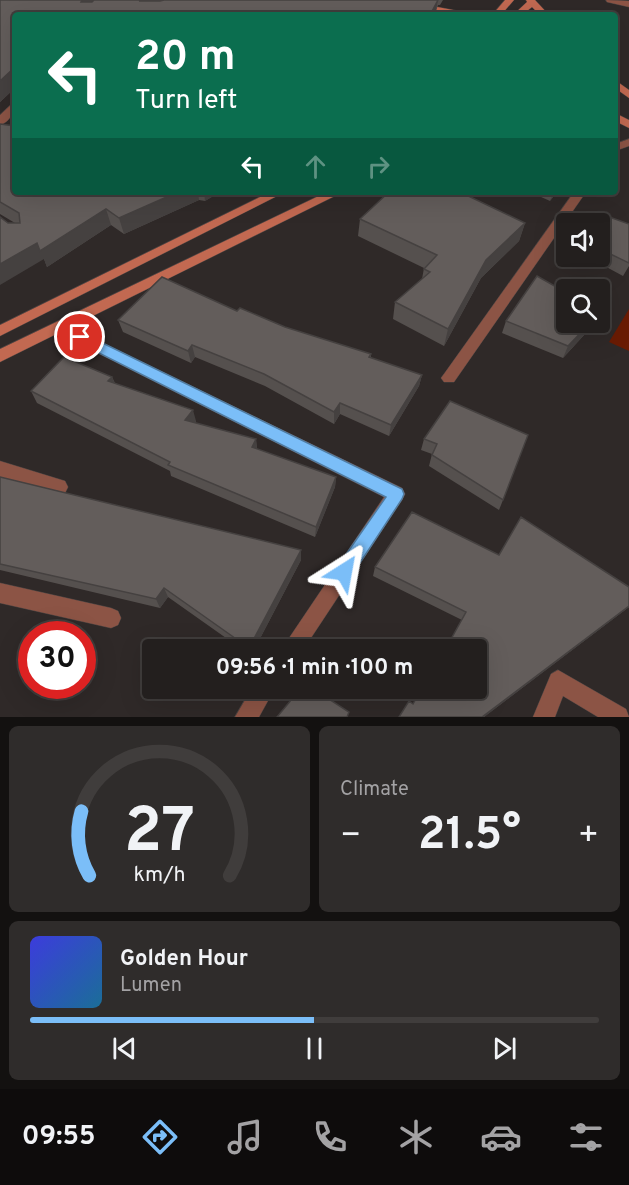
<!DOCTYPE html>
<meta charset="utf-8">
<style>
body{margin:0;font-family:Overpass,sans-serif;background:#2f2c2b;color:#f1f3f6;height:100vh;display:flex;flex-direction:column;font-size:22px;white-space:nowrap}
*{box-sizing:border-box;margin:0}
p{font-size:20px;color:#a3a2a4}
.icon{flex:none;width:33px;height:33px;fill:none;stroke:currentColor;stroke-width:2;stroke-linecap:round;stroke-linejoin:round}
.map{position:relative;height:717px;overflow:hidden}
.panel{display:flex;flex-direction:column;gap:9px;padding:9px;background:#131110;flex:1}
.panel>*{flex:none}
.top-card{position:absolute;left:12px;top:12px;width:606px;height:183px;border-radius:6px;box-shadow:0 6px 24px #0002,0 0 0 2px #403d3c;background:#0b6e4f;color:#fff;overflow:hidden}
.buttons{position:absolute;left:556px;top:213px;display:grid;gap:12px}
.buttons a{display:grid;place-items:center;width:54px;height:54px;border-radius:6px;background:#231f1e;box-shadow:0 6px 24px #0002,0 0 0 2px #403d3c;font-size:30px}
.speed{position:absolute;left:18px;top:621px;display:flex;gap:12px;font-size:30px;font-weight:700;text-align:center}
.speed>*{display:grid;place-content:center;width:78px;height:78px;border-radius:50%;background:#231f1e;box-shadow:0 6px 24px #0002,0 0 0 2px #403d3c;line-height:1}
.speed .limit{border:9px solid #d22;background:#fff;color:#111}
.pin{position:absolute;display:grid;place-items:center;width:51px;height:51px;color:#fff;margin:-26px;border:3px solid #fff;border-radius:50%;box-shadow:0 2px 6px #0007}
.me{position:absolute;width:66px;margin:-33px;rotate:34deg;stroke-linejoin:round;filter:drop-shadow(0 0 4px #0008)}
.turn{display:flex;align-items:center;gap:21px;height:126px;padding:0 24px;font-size:27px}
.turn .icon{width:78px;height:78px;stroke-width:2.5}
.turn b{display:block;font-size:42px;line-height:51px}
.lanes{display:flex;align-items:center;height:57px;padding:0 24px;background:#0003;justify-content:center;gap:30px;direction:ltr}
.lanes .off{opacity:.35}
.big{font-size:45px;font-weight:700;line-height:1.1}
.panel .widget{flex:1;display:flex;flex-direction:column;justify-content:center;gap:9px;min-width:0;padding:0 21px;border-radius:9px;background:#2f2c2b}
.panel .dial{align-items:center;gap:0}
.dial svg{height:156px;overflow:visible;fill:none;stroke:#403d3c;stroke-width:7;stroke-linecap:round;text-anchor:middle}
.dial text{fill:#f1f3f6;stroke:none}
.song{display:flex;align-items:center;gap:18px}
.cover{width:72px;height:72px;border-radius:9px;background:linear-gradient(135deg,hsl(240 70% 55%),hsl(200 70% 35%))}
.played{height:6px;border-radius:3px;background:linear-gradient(90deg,#7bbef8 50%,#403d3c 50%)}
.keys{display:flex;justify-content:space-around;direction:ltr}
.heat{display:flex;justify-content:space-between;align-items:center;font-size:33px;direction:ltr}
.panel .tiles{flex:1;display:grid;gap:9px;grid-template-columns:1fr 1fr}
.widget:last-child{grid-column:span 2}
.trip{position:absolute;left:142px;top:639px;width:345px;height:60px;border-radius:6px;background:#231f1e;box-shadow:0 6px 24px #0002,0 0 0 2px #403d3c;font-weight:700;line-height:60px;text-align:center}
.tab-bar{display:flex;height:96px;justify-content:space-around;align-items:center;background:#0e0c0c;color:#a3a2a4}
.tab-bar .icon{width:42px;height:42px}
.tab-bar .current{color:#7bbef8}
.tab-bar b{font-size:27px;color:#f1f3f6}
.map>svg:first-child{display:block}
</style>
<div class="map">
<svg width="629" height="717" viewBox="0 0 629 717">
<rect width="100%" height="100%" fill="#2f2928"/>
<!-- green -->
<path fill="#6a1b03" d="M629,309V351L609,342Z"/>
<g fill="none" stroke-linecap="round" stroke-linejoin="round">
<defs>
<path id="street" d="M606,0L629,1V7L607,2Z
M15,101C15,111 10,122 0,125V115Z
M629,139V146L615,151V144Z
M574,192H586L454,382H444L441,378L444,374Z
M59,322L402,488L405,494L402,500L303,650H281L384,497L54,331L52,327Z
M0,461L65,481L68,487L65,493L59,495L0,477Z
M0,583L111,608L118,611L121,618L118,625L111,628L0,603Z
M558,670L626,709L629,717H598L563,696L555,717H533L551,674Z
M252,688H275L259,717H235Z"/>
<path id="secondary" d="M381,0H400L480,15H460Z
M505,0H514L501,15H492Z
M526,0H535L549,15H540L532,7L522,15H513L527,2Z
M615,80L629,90V98L615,88Z
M615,113L629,120V128L615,121Z
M270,192H285L0,336V325Z
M327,192H343L0,362V349Z"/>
</defs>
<!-- street casing -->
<use href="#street" stroke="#4a4443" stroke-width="1"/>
<!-- secondary casing -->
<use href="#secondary" stroke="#4a4443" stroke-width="1"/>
<!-- street -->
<use href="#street" fill="#8c5445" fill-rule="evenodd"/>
<!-- secondary -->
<use href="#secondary" fill="#c26951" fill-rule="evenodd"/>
</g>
<!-- wall -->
<path fill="#55504e" d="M0,0H443L440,5H438L435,15H15V88L0,102Z
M0,124L15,192H220L205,201L199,200L124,234L111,225L47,267L44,259L8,223H15L0,214Z
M389,192H476L471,197L525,223L519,241L481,278L444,346L393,319L395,302L422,279L424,268L358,236L360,219Z
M530,192H557L550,201Z
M600,224H629V266L623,276L586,256H600Z
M237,311L285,327L371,354V358L422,375L419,386L389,436L340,414L334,424L265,386L195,357L191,363L123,332L118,320Z
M506,321L567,322H596L563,358L502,333Z
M112,377L115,383L196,421L195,423L256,439L257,449L336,477L335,487L315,537L171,476L170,471L37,403L31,391Z
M450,401L503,500L499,510L429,466L432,454L421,450L424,439Z
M0,477L301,550V560L254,650H243L168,597L160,608L0,570Z
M499,555L629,587V607L484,717L413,704L462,620L373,576L375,567Z"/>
<!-- shaded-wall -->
<path fill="#454140" d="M82,0H95L86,15L81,2Z
M142,0H176L143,15L139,1Z
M438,0L435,15H430Z
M15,67V88L0,102V81Z
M178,192H198L199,200L124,234L119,218Z
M204,192H220L205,201Z
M463,192H476L458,211L462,193Z
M554,192H557L550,201Z
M106,209L111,225L47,267L44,259L0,285V264L37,243Z
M525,223L519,241L481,278L444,346L448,329L486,260Z
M591,322H596L563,358L568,346Z
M192,345L195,357L191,363L188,351Z
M422,375L419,386L389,436L391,425Z
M112,377L117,388L108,381Z
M340,403V414L334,424V412Z
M193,410L196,421L188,431L185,420Z
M256,439L257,450L252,447Z
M336,477L335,487L315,537L316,527Z
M301,550V560L254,650H249V648Z
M164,588L168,597L160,608L156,599Z
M629,606V607L484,717H482Z"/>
<!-- building -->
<path fill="#635d5b" stroke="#454140" stroke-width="1.5" d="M0,0H82L81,2H92L94,0H142L139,1H160L164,0H438L430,15H15V67L0,81Z
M0,124L15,126V192H178L119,218L106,209L40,251L37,243L0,264V217L8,223H20L19,213L0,202Z
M389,192H463L462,193L525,223L486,260L448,329L395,302L430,272L424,269L437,255L360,219Z
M601,214L629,224V263L600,249V224H591Z
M537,276L567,293V322H591L568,346L506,321Z
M162,277L237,311L240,308L285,327L371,354L369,357L422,375L391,425L340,403L334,412L264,374L192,345L188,351L118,320Z
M64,357L112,377L108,381L193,410L185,420L256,439L252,447L336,477L316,527L168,465L170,462L31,391Z
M450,401L528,435L503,500L432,455L437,444L424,439Z
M0,477L301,550L249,648L164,588L156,599L0,564Z
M412,512L499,555L521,517L629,587V606L482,717H399L409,701L413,704L422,688H477V650H445L466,612L375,567Z
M301,688H312L349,712L347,717H277Z"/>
<!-- route -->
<path fill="#7bbef8" stroke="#507ca1" stroke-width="1.5" d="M80,332L402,489L404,494L402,499L350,578L344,580L338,578L335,572L338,566L386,497L75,341L73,337Z"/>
</svg>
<div class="buttons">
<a><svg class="icon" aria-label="sound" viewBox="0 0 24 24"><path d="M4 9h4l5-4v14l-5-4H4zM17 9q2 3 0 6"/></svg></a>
<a><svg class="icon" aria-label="search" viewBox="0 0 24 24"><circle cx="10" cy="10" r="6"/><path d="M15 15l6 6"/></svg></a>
</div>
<div class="speed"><div class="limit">30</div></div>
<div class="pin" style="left:80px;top:337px;background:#d93025"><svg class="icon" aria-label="arrive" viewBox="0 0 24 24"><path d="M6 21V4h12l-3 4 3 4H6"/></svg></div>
<svg class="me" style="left:344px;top:572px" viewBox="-20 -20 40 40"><path d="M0-17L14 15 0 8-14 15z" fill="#7bbef8" stroke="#fff" stroke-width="4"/></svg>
<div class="trip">09:56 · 1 min · 100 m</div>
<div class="top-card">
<div class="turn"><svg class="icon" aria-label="left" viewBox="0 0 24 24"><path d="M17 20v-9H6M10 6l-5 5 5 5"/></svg><div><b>20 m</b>Turn left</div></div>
<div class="lanes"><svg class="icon" aria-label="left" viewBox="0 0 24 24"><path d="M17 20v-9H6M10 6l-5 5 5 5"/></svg><svg class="icon off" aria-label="ahead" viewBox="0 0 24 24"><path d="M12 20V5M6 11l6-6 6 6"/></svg><svg class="icon off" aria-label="right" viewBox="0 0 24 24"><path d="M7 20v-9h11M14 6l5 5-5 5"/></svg></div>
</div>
</div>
<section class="panel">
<div class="tiles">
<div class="widget dial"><svg viewBox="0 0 100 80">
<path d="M14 69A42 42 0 1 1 86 69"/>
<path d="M14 69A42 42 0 0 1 10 36" stroke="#7bbef8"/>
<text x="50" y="56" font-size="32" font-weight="700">27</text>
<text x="50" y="72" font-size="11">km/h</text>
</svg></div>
<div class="widget"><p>Climate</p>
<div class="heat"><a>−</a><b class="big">21.5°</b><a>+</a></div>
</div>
<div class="widget">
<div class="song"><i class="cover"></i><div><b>Golden Hour</b><p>Lumen</p></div></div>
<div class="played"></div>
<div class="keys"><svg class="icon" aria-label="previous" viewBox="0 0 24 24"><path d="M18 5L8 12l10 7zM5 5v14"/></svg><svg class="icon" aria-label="pause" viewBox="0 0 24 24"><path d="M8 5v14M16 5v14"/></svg><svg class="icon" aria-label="next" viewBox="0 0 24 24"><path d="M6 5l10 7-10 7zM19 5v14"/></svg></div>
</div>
</div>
</section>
<nav class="tab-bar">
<b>09:55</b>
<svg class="icon current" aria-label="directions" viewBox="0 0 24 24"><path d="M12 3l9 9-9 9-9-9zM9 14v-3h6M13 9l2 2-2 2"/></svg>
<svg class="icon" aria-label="music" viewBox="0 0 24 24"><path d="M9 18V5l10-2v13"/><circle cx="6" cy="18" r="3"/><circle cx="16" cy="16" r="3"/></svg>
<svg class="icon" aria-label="phone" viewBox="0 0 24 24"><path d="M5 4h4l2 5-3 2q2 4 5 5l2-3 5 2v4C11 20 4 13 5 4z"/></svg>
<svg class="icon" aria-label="climate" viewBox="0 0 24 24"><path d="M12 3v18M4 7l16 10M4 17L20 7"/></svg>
<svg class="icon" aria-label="car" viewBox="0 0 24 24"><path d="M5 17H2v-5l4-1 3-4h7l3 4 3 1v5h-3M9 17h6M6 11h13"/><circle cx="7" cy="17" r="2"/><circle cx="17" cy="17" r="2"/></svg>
<svg class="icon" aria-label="filters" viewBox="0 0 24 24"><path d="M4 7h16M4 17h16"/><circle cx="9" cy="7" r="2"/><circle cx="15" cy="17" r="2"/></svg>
</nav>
